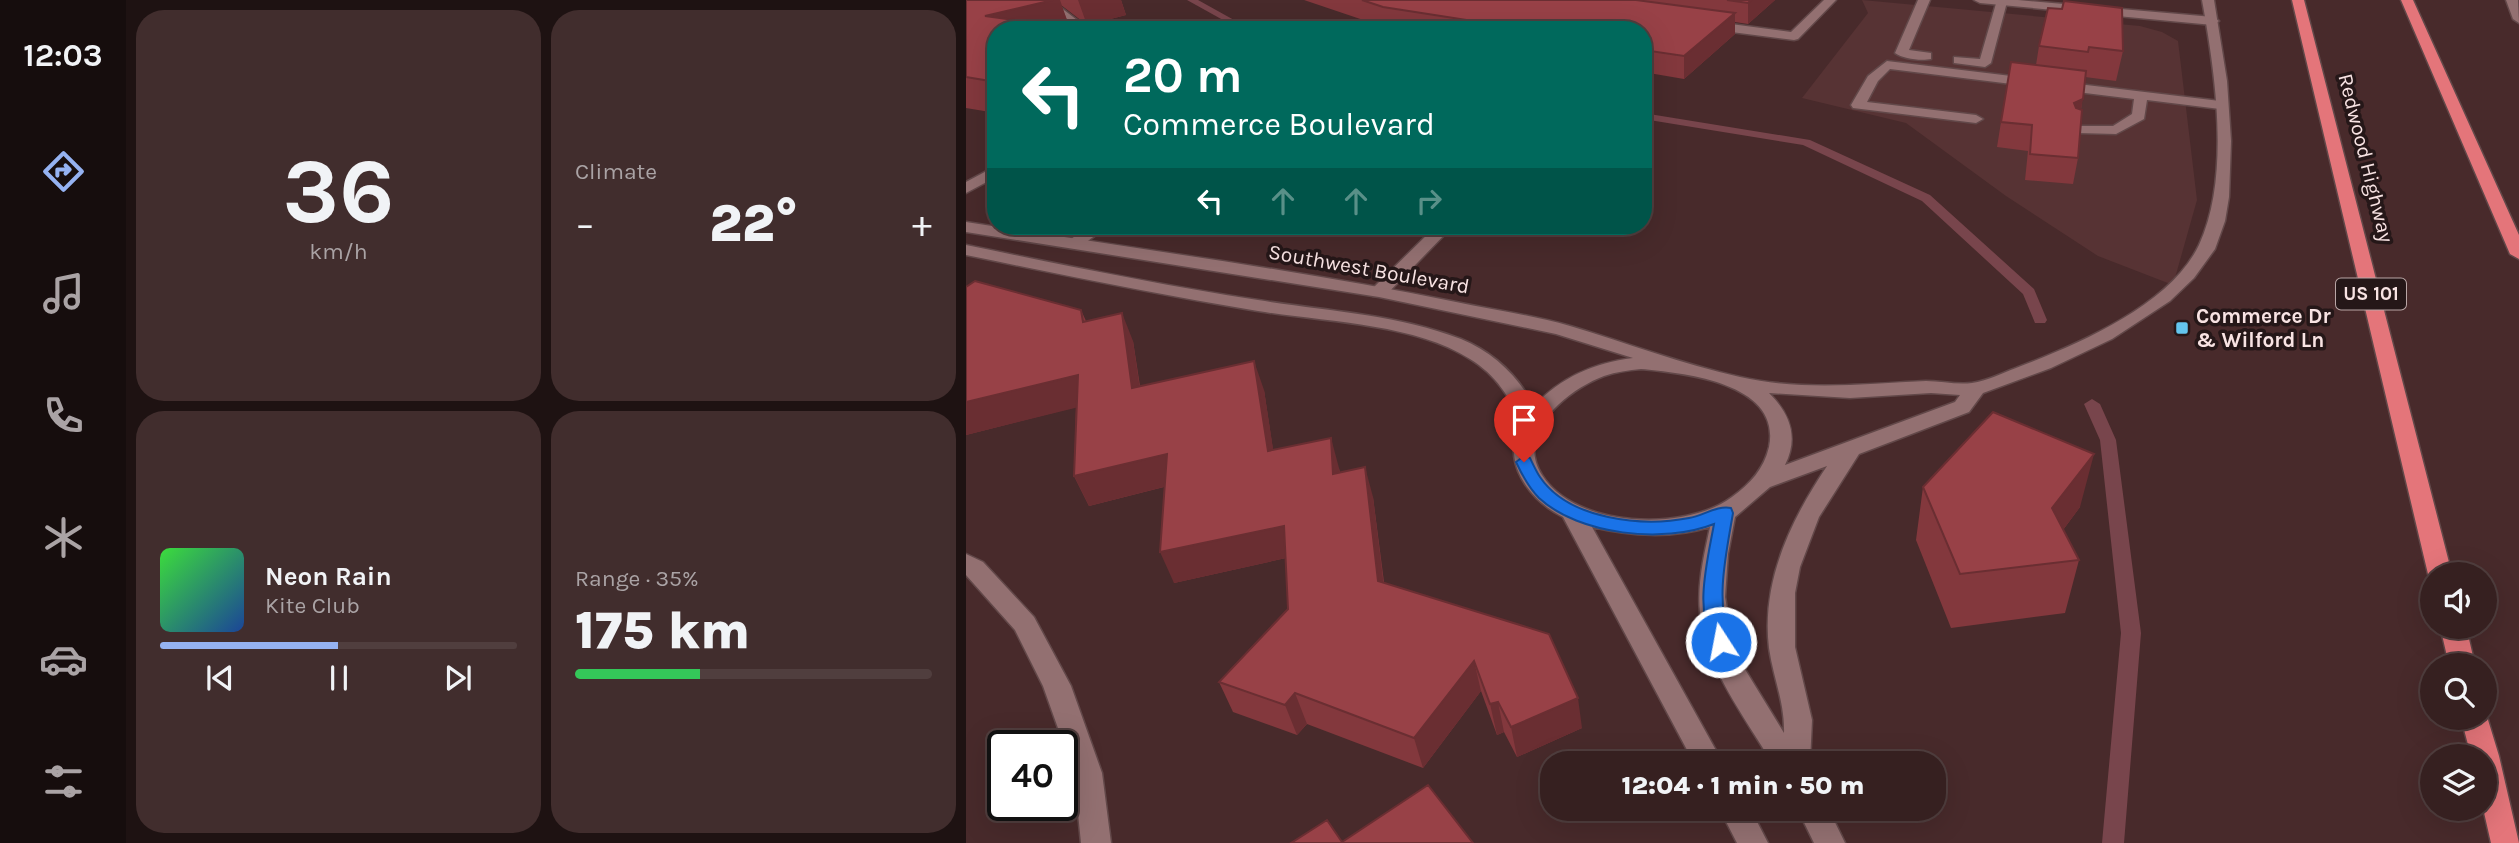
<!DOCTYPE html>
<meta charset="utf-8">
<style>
body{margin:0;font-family:Karla,sans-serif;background:#412d2d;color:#f1f3f6;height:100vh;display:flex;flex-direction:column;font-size:26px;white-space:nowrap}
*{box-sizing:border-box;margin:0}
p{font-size:23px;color:#aaa3a5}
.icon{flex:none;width:38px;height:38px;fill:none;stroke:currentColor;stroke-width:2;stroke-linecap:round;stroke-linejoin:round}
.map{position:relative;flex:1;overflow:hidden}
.details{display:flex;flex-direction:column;gap:10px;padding:10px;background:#1e1212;width:840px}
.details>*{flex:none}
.hud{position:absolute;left:21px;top:21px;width:665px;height:214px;border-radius:28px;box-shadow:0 7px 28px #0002,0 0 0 2px #503e3e;background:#00695c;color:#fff;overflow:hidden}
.controls{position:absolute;left:1454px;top:562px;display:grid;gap:14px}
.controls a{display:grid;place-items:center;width:77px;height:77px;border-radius:50%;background:#362020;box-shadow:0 7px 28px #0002,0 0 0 2px #503e3e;font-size:35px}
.speed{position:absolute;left:21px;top:730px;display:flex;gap:14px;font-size:35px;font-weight:700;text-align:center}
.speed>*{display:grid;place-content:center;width:91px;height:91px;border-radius:50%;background:#362020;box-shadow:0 7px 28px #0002,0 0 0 2px #503e3e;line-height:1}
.speed .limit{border:4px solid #111;border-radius:10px;background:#fff;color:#111}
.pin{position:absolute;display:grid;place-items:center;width:60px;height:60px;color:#fff;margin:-72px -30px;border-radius:50% 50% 50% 0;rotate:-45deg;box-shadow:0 0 7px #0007}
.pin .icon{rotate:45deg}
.me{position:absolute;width:77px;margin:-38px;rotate:349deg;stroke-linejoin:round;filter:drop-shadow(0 0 5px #0008)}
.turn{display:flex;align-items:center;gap:24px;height:147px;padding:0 21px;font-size:32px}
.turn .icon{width:91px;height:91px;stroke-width:2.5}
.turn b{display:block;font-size:49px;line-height:60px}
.lanes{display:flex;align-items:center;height:66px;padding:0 21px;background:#0003;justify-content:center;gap:35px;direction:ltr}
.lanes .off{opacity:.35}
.big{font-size:52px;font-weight:800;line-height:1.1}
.details .card{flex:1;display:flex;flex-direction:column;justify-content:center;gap:10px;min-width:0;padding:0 24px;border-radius:28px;background:#412d2d}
.details .dial{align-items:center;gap:0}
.dial b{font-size:91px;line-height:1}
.song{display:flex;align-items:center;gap:21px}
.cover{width:84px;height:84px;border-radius:10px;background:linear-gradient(135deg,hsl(120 70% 55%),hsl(220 70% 35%))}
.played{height:7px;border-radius:4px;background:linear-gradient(90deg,#95b2f1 50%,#503e3e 50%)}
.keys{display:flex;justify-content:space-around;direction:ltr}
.heat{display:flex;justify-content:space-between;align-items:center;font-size:38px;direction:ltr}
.charge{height:10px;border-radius:5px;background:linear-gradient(90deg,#34c759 35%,#503e3e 0)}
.details .tiles{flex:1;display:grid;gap:10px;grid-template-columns:repeat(2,1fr)}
.trip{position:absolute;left:574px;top:751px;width:406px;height:70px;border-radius:28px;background:#362020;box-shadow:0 7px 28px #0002,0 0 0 2px #503e3e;font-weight:800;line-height:70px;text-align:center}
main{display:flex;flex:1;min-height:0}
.tab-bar{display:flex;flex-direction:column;width:126px;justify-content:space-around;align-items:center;background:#160d0d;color:#aaa3a5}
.tab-bar .icon{width:49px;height:49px}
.tab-bar .active{color:#95b2f1}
.tab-bar b{font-size:32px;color:#f1f3f6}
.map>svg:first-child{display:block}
</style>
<main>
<nav class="tab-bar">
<b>12:03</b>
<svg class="icon active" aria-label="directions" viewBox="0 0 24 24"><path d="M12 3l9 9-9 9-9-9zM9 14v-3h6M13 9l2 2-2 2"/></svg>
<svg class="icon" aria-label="music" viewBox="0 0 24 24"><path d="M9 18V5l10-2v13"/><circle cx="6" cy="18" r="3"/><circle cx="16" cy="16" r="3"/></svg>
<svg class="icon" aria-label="phone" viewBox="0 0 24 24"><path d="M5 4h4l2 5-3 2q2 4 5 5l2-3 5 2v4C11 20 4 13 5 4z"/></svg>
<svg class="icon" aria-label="climate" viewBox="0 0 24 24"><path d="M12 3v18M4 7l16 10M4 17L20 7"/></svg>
<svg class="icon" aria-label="car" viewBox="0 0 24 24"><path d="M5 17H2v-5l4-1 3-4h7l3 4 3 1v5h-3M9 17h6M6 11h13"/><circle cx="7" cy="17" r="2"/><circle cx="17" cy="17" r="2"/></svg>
<svg class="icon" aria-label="filters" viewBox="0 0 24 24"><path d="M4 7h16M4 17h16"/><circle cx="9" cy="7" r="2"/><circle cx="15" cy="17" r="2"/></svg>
</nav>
<section class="details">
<div class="tiles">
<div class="card dial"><b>36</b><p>km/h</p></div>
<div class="card"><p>Climate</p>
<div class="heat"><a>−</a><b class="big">22°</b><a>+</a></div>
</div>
<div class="card">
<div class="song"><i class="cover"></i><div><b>Neon Rain</b><p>Kite Club</p></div></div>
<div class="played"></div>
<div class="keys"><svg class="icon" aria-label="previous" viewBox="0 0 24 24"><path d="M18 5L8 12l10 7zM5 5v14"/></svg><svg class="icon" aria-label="pause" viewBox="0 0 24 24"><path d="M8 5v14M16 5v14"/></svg><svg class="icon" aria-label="next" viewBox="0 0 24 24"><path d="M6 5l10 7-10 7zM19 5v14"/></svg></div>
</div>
<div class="card"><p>Range · 35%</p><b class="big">175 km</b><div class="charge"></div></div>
</div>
</section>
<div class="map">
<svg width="1553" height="843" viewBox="0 0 1553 843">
<rect width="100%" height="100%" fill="#482a2b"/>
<!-- built -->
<path fill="#573334" d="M896,0L1174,26L1196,32L1212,41L1231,200L1207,285L1132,256L1040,196L940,123L836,98L902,13Z"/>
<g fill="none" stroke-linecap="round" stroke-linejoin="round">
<!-- stream -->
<path fill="#78454c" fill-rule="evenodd" d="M221,0H232L286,30H275Z
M677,113L844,140L964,195L1068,289L1081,320L1079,323H1069L1057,294L956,201L837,145L677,119Z
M1126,399L1134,404L1150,440L1175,633L1158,843H1136L1155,633L1134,440L1118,404Z"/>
<defs>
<path id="service" d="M72,0H85L124,30H110Z
M858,0H870L832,39L828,40L742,29L736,25L742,21L825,32Z
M952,0H964L943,50L965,53V59C955,61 937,59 929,53Z
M1031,0L1041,2L1025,63L1019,67L988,63V57L1014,59Z
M921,61L1254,101L1261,105L1254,109L1181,100L1178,119L1150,134L1112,133L1107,132L1105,129L1107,126H1147L1166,114L1168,99L924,69L912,81L901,102L1010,115L1017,119L1010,123L887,108L885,105L902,76Z
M30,166V177L0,193V182Z
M123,226H142L115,246H103L101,242Z
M470,226H487L419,296H407L404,292L407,288Z"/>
<path id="minor" d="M1008,0H1052L1247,17L1253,21L1247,25L1014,3Z
M0,554L17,562L68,617L105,686L136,773L145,843H115L108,773L77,686L49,630L0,575Z"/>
<path id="tertiary" d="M1236,0H1248L1261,81L1265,141L1263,197L1259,221L1249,249L1228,278L1204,301L1146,339L1085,368L1017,393L1003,412L893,454L853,517L834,567L829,593V647L846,720L844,763H806C779,717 740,668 734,613C731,584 738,555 744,527C704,539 666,536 626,527L757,763H728L597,517C563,500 534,461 555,424C544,397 530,375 504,359C447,323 358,322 292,311C194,295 97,275 0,255V245C97,265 194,285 292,300C359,311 431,314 495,339C527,352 552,376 568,406C595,377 628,363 667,358L590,334L413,297L0,232V222C163,248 328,269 490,302C527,310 567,315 604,326C661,343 716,364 774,377C835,391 898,384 960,381C975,381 991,385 1006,383C1021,381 1036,373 1050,368C1110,345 1204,306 1233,245C1265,176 1249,72 1236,0ZM675,369C719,373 816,383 803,447C798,469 784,484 766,497C719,532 609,528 576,475C548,432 603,389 638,376C650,372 663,370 675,369ZM803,393L884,398L965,393L994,395L989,402L819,465C833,437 824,414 803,393ZM861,466C825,520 795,581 803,648C807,677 819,703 818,733L780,671L767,642L759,597L762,554L769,517L804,487Z
M753,808H784L802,843H771Z
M831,808H862L879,843H848Z"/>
<path id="secondary" d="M1540,0H1552L1553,23L1547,19Z"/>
<path id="motorway" d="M1326,0H1338L1486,574H1466V581L1462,574Z
M1435,0H1447L1553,235V259L1544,254Z
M1474,626H1500L1509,665H1483Z
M1519,710L1533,756L1553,843H1525L1517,808H1519V756H1505L1495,718H1519Z"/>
</defs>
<!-- service casing -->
<use href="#service" stroke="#624849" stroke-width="3"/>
<!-- minor casing -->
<use href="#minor" stroke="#624849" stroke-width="3"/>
<!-- tertiary casing -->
<use href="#tertiary" stroke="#624849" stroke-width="3"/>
<!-- secondary casing -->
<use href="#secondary" stroke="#624849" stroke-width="3"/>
<!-- motorway casing -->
<use href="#motorway" stroke="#624849" stroke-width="3"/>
<!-- service -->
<use href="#service" fill="#937071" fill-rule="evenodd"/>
<!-- minor -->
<use href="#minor" fill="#937071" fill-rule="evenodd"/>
<!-- tertiary -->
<use href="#tertiary" fill="#937071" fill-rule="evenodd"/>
<!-- secondary -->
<use href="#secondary" fill="#937071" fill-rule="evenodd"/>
<!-- motorway -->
<use href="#motorway" fill="#e4757a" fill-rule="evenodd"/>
</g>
<!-- wall -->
<path fill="#83383d" d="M0,0H155L160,15L121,25L95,5L104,27L30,30V113L0,108Z
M338,0H809L782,24L769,22V34L718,79L677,72V30H432L421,28Z
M1082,8L1157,51L1150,81L1119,77L1115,110L1112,158L1107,184L1059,180L1062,151L1031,147L1035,122L1070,65L1073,46Z
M0,287L115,310L120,321L167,341L174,386L298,390L307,450L373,468L374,473L407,497L418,582L616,728L551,757L538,732L531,735L515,691L457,768L341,724L331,735L267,712L253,682L322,609L320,558L208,583L198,487L123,506L108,476L110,407L0,435Z
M957,487L1114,507L1097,530L1113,560L1099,613L985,628L950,540Z"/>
<!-- shaded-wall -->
<path fill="#6a2e32" d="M87,0H94L104,29L19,16Z
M112,0H155L160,15L121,25Z
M785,0H809L782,24V3Z
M769,13V34L718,79V56Z
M1117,99L1112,123L1108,103Z
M156,313L167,341L178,417L166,388Z
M288,361L298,390L312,481L302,451Z
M112,375L125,404L0,435V402Z
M365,438L373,468L376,504L367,474Z
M201,454L213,483L123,506L108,476Z
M1128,454L1114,507L1074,561L1086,508Z
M399,467L407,497L421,611L412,581Z
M318,526L329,556L208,583L194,552Z
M508,661L515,691L457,768L448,738Z
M329,693L341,724L331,735L319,705Z
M612,698L616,728L551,757L545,727Z
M532,702L538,732L531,735L524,704Z"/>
<!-- building -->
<path fill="#984147" stroke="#6a2e32" stroke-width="2" d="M0,0H87L19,16L124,30H30V82L0,77Z
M396,0H670L769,13L718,56L677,50V30H565L417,7Z
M761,0H785L782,3Z
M1098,1L1156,8L1157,51L1123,47L1122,52L1073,46L1082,8L1096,9Z
M1045,62L1120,71L1117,99L1108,103L1110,108L1116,110L1112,158L1064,154L1066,125L1035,122Z
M9,281L115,310L117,322L156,313L166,388L288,361L302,451L365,438L367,474L399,467L412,581L583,634L612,698L545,727L532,702L524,704L508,661L448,738L329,693L319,705L253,682L322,609L318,526L194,552L201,454L108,476L112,375L0,402V287Z
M1027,412L1128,454L1086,508L1113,560L994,574L957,487Z
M462,785L507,843H325L361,820L376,842Z"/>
<!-- route -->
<path fill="#1a73e8" stroke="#114b97" stroke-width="2" d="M558,456L564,458C567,464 570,471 574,477C603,520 677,527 723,518C737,516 751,505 765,508L767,513C760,555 749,600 764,642L762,647L755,649L748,647C728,610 741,563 748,524C698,544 613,535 573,498C562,487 556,475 550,462Z"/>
<!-- markers -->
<rect fill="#64c5ee" stroke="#251718" stroke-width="2.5" x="1209" y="321" width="14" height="14" rx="3.5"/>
<g text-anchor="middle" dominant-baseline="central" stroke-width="7" stroke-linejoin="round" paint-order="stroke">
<!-- shield labels -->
<rect fill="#251718" stroke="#b9a6a6" stroke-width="2" x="1370" y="278.5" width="70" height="31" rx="5"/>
<g font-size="19" font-weight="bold" fill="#f8e3e3">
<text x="1405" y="294">US 101</text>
</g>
<!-- street labels -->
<g font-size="21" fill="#f8e3e3" stroke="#251718">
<text transform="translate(1400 158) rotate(76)">Redwood Highway</text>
<text transform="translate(403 269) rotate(10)">Southwest Boulevard</text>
</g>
<!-- poi labels -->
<g font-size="21" font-weight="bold" fill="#f8e3e3" stroke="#251718" text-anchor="start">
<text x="1230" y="316">Commerce Dr<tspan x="1230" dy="24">&amp; Wilford Ln</tspan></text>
</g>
</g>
</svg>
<div class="controls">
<a><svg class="icon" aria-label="sound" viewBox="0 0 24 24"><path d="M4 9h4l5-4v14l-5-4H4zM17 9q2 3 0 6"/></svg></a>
<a><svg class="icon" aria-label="search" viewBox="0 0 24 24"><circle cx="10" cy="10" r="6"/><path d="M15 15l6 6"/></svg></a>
<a><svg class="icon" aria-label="layers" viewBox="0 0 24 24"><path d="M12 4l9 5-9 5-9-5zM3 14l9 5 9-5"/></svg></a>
</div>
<div class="speed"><div class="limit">40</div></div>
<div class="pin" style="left:558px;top:462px;background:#d93025"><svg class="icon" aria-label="arrive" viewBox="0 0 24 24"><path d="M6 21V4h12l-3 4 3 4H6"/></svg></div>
<svg class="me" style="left:755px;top:642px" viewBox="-20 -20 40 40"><circle r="17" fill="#1a73e8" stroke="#fff" stroke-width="3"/><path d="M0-11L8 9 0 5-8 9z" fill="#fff"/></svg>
<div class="trip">12:04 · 1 min · 50 m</div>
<div class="hud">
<div class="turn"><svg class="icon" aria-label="left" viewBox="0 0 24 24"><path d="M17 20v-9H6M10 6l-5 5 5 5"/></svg><div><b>20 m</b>Commerce Boulevard</div></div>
<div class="lanes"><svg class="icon" aria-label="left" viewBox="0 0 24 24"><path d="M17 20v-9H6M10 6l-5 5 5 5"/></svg><svg class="icon off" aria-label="ahead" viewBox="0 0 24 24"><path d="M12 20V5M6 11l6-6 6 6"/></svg><svg class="icon off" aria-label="ahead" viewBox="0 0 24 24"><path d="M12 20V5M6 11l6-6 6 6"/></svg><svg class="icon off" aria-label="right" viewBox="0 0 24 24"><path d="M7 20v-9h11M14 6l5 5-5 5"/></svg></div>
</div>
</div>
</main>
